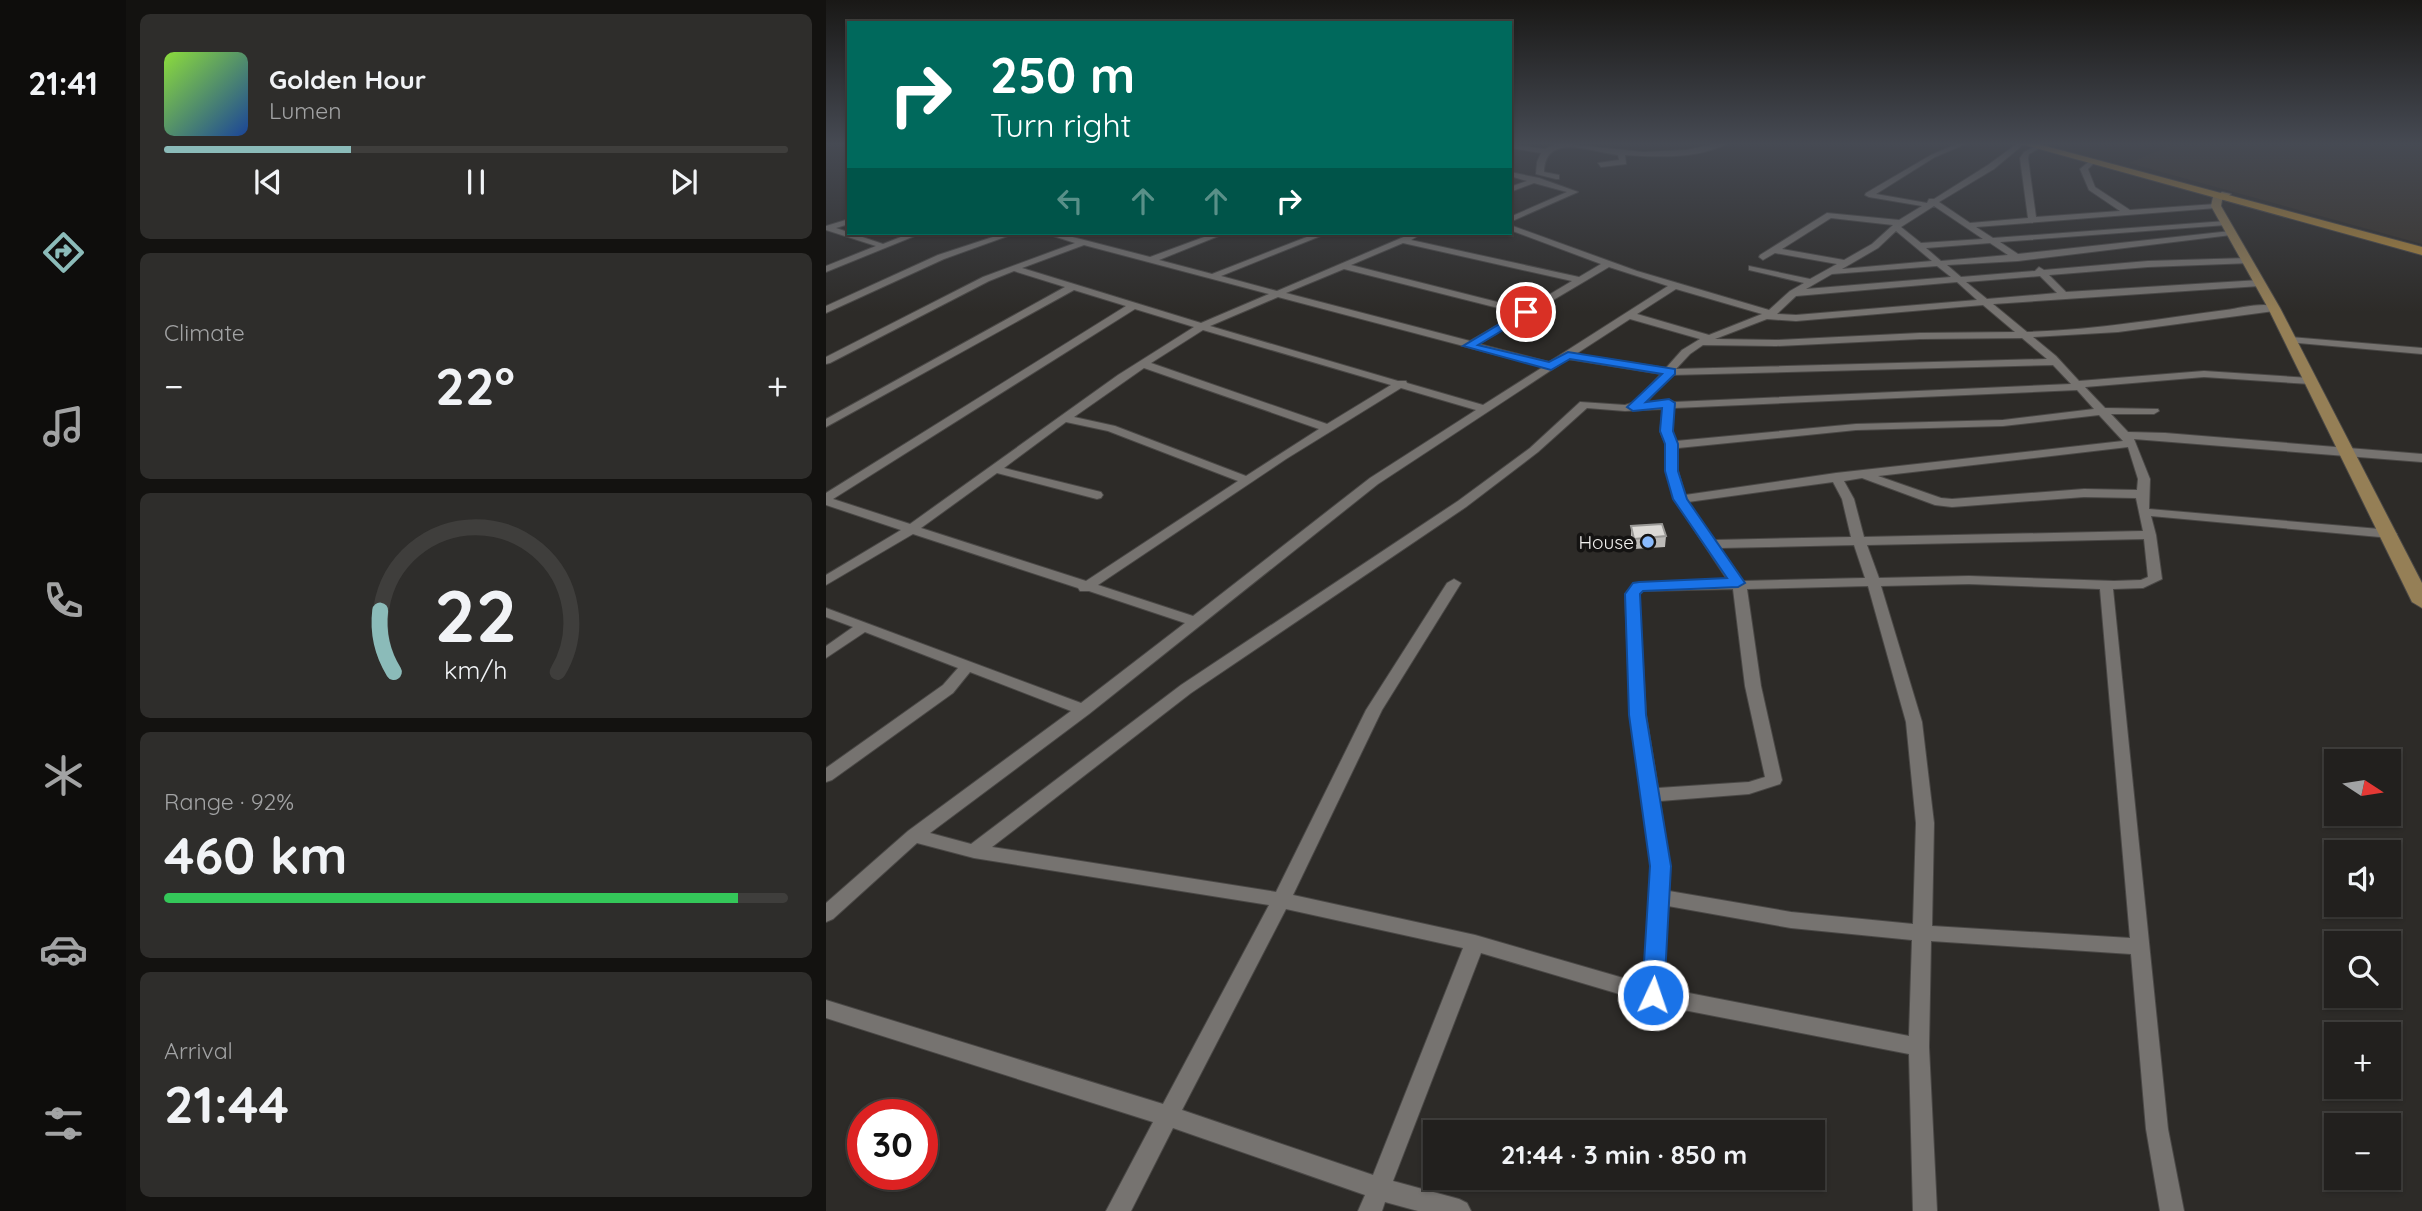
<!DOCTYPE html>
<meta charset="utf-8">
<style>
body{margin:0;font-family:Quicksand,sans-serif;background:#2e2d2b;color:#f1f3f6;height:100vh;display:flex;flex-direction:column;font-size:26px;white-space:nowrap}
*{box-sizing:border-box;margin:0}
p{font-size:23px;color:#a2a3a4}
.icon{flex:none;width:38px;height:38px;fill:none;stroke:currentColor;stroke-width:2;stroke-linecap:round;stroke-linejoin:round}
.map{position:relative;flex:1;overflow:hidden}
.details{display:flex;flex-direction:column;gap:14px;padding:14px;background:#131210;width:700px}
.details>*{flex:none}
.hud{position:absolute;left:21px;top:21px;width:665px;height:214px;border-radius:0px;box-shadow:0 2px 5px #0004,0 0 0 2px #3f3e3c;background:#00695c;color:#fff;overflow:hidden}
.needle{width:46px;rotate:102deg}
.tools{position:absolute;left:1498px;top:749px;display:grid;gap:14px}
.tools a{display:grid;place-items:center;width:77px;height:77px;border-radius:0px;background:#22201e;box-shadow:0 2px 5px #0004,0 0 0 2px #3f3e3c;font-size:35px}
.speed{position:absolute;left:21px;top:1099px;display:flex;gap:14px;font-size:35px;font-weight:700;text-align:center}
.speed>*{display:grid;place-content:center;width:91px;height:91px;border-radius:50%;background:#22201e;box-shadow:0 2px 5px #0004,0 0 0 2px #3f3e3c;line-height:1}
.speed .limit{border:10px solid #d22;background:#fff;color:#111}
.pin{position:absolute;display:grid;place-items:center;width:60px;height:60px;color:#fff;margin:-30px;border:4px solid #fff;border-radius:50%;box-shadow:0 2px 7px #0007}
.me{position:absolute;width:77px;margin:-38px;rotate:3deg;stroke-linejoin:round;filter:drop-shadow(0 0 5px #0008)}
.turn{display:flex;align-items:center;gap:24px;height:147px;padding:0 28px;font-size:32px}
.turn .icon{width:91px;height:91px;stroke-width:2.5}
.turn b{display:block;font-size:49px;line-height:60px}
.lanes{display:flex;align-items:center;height:66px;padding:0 28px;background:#0003;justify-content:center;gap:35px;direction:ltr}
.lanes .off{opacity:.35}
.big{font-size:52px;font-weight:700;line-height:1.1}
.details .card{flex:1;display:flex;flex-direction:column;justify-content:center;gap:10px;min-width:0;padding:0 24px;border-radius:10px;background:#2e2d2b}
.details .dial{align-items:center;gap:0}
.dial svg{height:182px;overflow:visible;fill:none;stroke:#3f3e3c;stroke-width:7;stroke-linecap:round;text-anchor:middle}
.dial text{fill:#f1f3f6;stroke:none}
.song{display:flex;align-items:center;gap:21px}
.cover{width:84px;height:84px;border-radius:10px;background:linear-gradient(135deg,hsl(90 70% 55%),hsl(220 70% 35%))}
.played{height:7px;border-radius:4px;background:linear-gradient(90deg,#8bbbb9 30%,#3f3e3c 30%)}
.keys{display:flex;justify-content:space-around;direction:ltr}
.heat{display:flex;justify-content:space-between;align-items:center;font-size:38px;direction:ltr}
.charge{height:10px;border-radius:5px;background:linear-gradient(90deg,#34c759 92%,#3f3e3c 0)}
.trip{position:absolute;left:597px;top:1120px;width:402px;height:70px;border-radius:0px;background:#22201e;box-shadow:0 2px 5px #0004,0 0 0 2px #3f3e3c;font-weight:700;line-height:70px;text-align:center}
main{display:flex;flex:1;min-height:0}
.tabs{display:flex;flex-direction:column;width:126px;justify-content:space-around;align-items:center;background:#0e0d0c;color:#a2a3a4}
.tabs .icon{width:49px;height:49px}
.tabs .on{color:#8bbbb9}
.tabs b{font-size:32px;color:#f1f3f6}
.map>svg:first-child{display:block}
</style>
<main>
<nav class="tabs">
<b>21:41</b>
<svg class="icon on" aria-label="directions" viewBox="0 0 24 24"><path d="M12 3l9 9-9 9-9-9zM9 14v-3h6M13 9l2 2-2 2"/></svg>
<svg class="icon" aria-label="music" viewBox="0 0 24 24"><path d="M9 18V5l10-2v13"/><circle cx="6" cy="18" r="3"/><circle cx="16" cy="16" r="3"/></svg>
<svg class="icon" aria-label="phone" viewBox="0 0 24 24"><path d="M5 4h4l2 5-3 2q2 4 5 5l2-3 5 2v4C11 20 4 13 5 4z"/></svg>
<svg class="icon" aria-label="climate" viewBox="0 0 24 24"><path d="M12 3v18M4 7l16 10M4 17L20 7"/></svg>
<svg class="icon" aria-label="car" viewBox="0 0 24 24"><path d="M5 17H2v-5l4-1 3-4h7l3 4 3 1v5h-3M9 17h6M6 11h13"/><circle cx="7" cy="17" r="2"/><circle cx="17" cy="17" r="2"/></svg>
<svg class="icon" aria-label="filters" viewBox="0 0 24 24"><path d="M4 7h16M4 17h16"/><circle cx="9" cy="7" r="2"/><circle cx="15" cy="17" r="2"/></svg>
</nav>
<section class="details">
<div class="card">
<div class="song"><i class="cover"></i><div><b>Golden Hour</b><p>Lumen</p></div></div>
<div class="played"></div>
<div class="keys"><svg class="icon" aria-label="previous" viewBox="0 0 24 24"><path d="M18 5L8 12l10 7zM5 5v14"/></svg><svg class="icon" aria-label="pause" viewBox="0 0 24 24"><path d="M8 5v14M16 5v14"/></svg><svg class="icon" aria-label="next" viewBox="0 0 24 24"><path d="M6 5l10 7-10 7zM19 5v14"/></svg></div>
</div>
<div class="card"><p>Climate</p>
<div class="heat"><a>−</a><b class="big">22°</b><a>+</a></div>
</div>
<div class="card dial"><svg viewBox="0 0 100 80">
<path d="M14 69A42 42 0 1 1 86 69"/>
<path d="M14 69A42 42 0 0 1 8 42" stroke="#8bbbb9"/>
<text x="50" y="56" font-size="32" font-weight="700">22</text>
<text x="50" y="72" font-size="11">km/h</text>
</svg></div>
<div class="card"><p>Range · 92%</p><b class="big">460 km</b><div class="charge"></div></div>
<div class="card"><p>Arrival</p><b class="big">21:44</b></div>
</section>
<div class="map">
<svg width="1596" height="1211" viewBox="0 0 1596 1211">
<rect width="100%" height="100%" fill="#2d2b28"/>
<!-- built -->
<path fill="#38322a" d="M1350,143H1596V244L1303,163Z"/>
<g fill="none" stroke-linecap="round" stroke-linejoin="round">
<defs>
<path id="street" d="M731,143L817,152L861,150L892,143H902C873,159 832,157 799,155L800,164L775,167L772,163L793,160L792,155C765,152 719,132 718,172L733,175V179H730L710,174L711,162L715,153L684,148V144L719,149Z
M1133,143H1142L1109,157L1050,194L1101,203L1103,199H1108L1162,165L1192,143H1199L1168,169L1113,202L1144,223L1202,218L1194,158L1198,152L1212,145L1214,148L1203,154L1202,158L1210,217L1294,211L1263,190L1254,169L1266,159L1270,161L1262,169L1269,187L1304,210L1390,204L1394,206L1390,208L1150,227L1167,238L1400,221L1404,223L1400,225L1174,242L1192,254L1405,231L1409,233L1405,235L1192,261L1121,265L1135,277L1209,271L1213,267L1218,270L1322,261L1422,258L1425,259V263L1322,267L1223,275L1240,292L1434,280L1439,283L1434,286L1167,304L1201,332C1268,330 1333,319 1400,310C1414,308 1441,301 1453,308L1448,311L1292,332L1207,337L1230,356L1253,381L1378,371L1484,378L1489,381L1484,384L1378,377L1259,387L1279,408L1332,409L1333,411L1328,414H1285L1302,432L1339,433L1596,454V462L1308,439L1324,479L1323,509L1565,530L1571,534L1565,538L1325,516L1330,535L1336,579L1317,588L1287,589L1342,1129L1358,1211H1334L1320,1129L1305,954L1105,941L1103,1047L1111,1211H1087L1083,1054L827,1004L655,953L567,1181L633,1199L641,1203L645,1211H592L559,1202L556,1211H532L539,1195L347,1128L305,1211H280L327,1122L0,1018V1000L337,1104L443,905L148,858L91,843L7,919L0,922V903L82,831L245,711L144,672L127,693L6,780L0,782V768L117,685L132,668L39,632L0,658V646L27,627L0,617V608L255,703L359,623L263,591H254L252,588L87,534L0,585V575L75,530L0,505V493L300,306L248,290L0,427V419L239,287L188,271L163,281L4,363L0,364V357L157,277L249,243L218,233H231L324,257L389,233H400L333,260L386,274L491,233H502L395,276L451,291L587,233H597L585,240L753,277L775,264L684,230V225L811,271L943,310L964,291L978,283L923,270V266L984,279L1011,264L949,253L937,260L933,257L934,255L1001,213L1073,220L1096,206L1043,197L1039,195L1040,193L1105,155ZM1108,206L1157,239L1095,243L1075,227ZM1005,218L1067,225L1046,244L1018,260L956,249ZM1070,231L1106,261L1016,269L1052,248ZM577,243L746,281L699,309L525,265ZM1164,243L1182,255L1115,261L1100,248ZM258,245L443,294L375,323L196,268ZM1111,266L1125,277L980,289L1006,274ZM783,267L842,286L723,362L653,344ZM518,269L692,313L644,341L460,293ZM1214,276L1231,293L1161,299L1140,282ZM1131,282L1151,300L970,315L951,314L970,296ZM850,289L936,314L883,335L811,314ZM452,297L717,367L657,405L581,383L580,381H572L384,326ZM1157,305L1189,332L1094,333L950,340L889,339L941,319L970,321ZM309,309L368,327L292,375L84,524L7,499ZM804,319L874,339L856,350L840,368L750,354ZM377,330L565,385L501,424L325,363ZM1196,338L1221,359L850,369L864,354L877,345L950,346L1094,339ZM742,359L835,374L809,402L799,405L754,402L704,448L632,501L355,685L145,844L104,833L263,714L552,484ZM1227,365L1245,384L848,402L843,400L838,402L820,403L845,375ZM318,368L493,429L420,476L289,426L248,417ZM575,388L650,410L544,478L367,616L272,585L460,459ZM1251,390L1268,409L1177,420L1030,424L850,441L846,431L848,408ZM761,408L799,411L837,409L834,431L840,445V471L848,499L902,581L813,583L808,584L799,594L804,715L826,866L818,984L649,935L467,895L556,710L635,583L628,579L621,583L540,710L450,892L166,847L365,693L640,507L712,452ZM1273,415L1297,441L1010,473L859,495L852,471V448L1030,430L1177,426ZM240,422L282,431L412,481L260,581L95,528L171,473L271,499L275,498L277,495L275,492L178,468ZM1302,447L1312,479L1311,490L1258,489L1126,499L1115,498L1052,476ZM1036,478L1109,505L1126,507L1258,497L1310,498L1317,531L1038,537L1028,499L1018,481ZM1007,482L1016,499L1025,537L888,540L862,502ZM1318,539L1322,577L1315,580L1288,581L1143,576L1053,578L1041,545ZM1028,545L1039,578L916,581L893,548ZM1143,584L1274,589L1304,938L1106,926L1108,823L1096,722L1055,586ZM1042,586L1080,722L1090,823L1087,924L965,912L843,891L844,866L834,801L923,794L954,784L956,780L935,686L921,589ZM907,589L919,686L939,777L923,782L832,788L820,715L813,595L817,591ZM842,906L965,928L1086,940L1083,1036L837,988ZM460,909L637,948L547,1175L356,1110Z
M684,172L713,178L752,192L684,222V217L741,192L708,183L684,192V187L701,181L684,176Z
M23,219V224L10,228L57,244L85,233H96L0,272V266L50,246L0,230V226Z
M179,233H190L118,259L0,313V306L112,255Z
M1464,337L1596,348V354L1461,342L1459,340Z"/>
<path id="secondary" d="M1396,192L1405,194L1396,200L1395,206L1454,308L1596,583V608L1586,602L1442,308L1385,206L1387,197Z"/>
<path id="primary" d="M1192,143H1208L1596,247V255Z"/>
</defs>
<!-- street casing -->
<use href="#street" stroke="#4a4846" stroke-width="2"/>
<!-- secondary casing -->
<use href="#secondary" stroke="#4a4846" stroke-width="2"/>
<!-- primary casing -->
<use href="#primary" stroke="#4a4846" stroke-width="2"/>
<!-- street -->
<use href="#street" fill="#767370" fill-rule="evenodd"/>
<!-- secondary -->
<use href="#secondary" fill="#957f56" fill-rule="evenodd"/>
<!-- primary -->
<use href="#primary" fill="#b48a3b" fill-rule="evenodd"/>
</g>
<!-- wall -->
<path fill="#bdbbb8" d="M805,526L840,536L839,547L808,549L805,537Z"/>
<!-- building -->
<path fill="#dcdad6" stroke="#9a9996" stroke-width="2" d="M836,524L840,536L808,539L805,526Z"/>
<!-- sky -->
<linearGradient id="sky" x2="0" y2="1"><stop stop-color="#191816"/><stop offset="0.46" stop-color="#464a53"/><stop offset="1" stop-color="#464a53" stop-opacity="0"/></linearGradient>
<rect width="1596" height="312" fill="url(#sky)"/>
<!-- route -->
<path fill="#1a73e8" stroke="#114b97" stroke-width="2" d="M700,308L706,312L704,314L652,345L723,362L742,352L849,369V374L820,402L843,399L849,403L847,431L852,444V471L861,499L919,583L912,587L817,591L814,594L820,715L845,866L838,995L835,1002L827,1005L819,1002L816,995L824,866L803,715L799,594L807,583L813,582L901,578L847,499L839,471V444L834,431L836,408L807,411L801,407L836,374L744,359L725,370L637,346Z"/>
<!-- markers -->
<circle fill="#89bafc" stroke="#141312" stroke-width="2.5" cx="822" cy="542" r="7"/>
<g text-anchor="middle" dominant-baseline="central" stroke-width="7" stroke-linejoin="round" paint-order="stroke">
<!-- poi labels -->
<g font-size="19" fill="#f2f1ef" stroke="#141312" text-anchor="end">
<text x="808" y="542">House</text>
</g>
</g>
</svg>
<div class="tools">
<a><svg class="needle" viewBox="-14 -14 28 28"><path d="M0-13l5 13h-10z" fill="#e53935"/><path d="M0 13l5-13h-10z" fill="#a2a3a4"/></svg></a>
<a><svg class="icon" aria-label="sound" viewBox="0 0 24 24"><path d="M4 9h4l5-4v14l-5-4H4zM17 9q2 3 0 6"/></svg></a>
<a><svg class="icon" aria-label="search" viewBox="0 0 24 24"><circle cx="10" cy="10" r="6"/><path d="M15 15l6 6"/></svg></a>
<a>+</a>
<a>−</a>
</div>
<div class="speed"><div class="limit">30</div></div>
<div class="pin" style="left:700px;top:312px;background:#d93025"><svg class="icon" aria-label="arrive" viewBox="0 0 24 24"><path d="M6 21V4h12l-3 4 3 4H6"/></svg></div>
<svg class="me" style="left:827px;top:995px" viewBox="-20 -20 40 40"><circle r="17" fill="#1a73e8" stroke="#fff" stroke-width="3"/><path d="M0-11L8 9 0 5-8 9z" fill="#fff"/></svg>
<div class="trip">21:44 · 3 min · 850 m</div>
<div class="hud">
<div class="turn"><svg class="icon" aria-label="right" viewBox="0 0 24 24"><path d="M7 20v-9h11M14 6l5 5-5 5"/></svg><div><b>250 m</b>Turn right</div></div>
<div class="lanes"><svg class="icon off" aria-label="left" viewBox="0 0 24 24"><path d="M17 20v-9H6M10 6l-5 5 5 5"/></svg><svg class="icon off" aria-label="ahead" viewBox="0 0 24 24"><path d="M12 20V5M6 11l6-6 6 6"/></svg><svg class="icon off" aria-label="ahead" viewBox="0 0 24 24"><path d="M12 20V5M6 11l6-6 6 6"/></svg><svg class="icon" aria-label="right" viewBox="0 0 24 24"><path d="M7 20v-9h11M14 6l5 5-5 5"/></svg></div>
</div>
</div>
</main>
